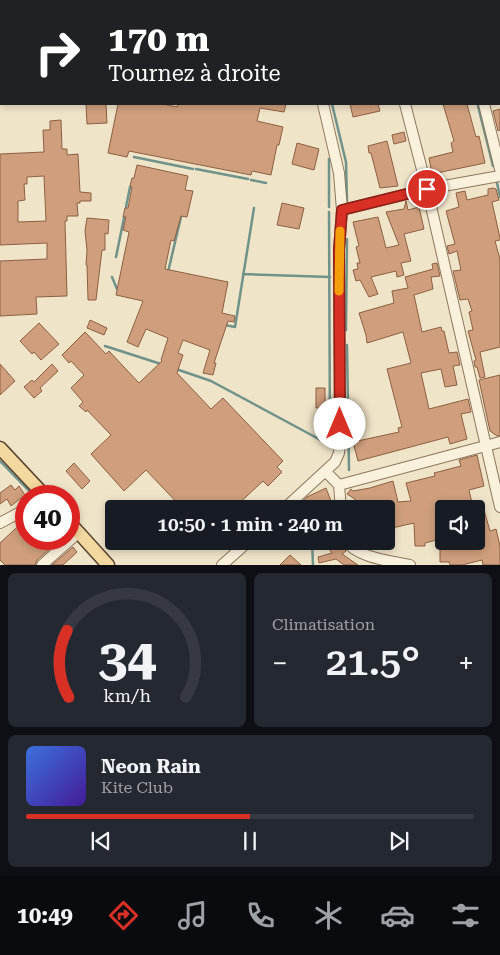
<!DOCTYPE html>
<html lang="fr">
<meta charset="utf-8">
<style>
body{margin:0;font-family:"Roboto Serif",serif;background:#242831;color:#f1f3f6;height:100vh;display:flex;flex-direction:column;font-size:19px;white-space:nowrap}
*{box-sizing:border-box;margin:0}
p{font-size:16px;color:#9ea1a6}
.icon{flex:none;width:28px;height:28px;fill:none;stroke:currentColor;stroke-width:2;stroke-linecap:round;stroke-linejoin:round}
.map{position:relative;height:565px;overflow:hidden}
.side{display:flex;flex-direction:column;gap:8px;padding:8px;background:#0d0f14;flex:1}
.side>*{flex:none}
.guide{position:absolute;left:0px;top:0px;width:500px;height:105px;box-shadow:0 2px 8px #0003;background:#202124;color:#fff;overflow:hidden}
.buttons{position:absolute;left:435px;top:500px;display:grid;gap:10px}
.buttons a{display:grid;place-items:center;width:50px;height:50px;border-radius:5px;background:#171b24;box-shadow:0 2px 8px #0003;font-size:25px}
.speed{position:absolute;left:15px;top:485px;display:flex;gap:10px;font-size:25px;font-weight:700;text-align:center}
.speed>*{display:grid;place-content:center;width:65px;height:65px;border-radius:50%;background:#171b24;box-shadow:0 2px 8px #0003;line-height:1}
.speed .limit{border:8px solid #d22;background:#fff;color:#111}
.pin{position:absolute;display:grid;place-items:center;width:42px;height:42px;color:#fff;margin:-21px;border:2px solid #fff;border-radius:50%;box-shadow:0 1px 5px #0007}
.me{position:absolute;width:55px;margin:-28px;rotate:0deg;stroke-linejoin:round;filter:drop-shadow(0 0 4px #0008)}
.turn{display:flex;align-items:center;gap:18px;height:105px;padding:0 25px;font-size:22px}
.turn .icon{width:65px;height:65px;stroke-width:2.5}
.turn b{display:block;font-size:35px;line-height:42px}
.big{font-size:38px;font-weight:600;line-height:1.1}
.side .card{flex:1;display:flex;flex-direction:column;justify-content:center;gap:8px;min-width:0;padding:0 18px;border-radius:8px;background:#242831}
.side .dial{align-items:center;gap:0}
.dial svg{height:130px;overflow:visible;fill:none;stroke:#363941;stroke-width:7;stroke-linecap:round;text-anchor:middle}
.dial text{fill:#f1f3f6;stroke:none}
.song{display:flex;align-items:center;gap:15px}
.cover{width:60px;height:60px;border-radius:8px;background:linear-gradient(135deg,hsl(220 70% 55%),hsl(260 70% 35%))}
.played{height:5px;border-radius:2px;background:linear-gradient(90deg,#d93025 50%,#363941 50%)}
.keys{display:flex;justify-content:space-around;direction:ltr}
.heat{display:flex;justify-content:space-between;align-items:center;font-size:28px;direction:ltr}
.side .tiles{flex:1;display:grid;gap:8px;grid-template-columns:1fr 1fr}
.card:last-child{grid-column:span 2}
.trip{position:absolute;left:105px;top:500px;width:290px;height:50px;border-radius:5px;background:#171b24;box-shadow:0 2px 8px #0003;font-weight:600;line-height:50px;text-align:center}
.tabs{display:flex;height:80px;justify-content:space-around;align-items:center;background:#090b0e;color:#9ea1a6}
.tabs .icon{width:35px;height:35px}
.tabs .active{color:#d93025}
.tabs b{font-size:22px;color:#f1f3f6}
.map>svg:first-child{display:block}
</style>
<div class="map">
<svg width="500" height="565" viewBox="0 0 500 565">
<rect width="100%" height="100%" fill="#f0e4c8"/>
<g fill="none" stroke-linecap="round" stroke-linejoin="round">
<!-- stream -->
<path stroke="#6f938a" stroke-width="2.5" d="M307,0V1
M332,104L346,162L347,201
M478,106L493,166
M134,157L193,169
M329,159V207
M196,169L248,179
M251,180L266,183
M497,183L500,197
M126,207L130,187
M343,245L347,239L346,330
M116,257L124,218
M168,272L181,217
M243,274L330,277
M112,277L117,289
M225,325L235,327L254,208
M347,345L349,470
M105,346L161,364
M176,369L211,381L330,445L329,212
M0,461L34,496
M312,541L313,565"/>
</g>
<!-- building -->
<path fill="#cf9f7d" stroke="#8d5f41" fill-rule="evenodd" d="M86,104H106L107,123L87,124Z
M118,104H163L177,107L178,104H286L284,112L260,108L257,121L283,127L279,145H277L271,175L252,171L251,175L129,151L127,157L108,153Z
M350,104H378L380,111L353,117Z
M443,104H467L476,137L479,136L485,163L432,174L429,158L453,152L451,143L454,141Z
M500,109V130L498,131L493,111Z
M61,120L62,149H67V155L78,154L80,192L91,193V201H80V203H77L78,216H67V221H65L67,296L36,297L37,314L0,316V261L47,259V243L0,245V154L44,152L43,130H50V121ZM44,176L46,221L18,222V201L25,200L24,184H27V177Z
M404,132L406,141L394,144L392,135Z
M387,141L398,186L380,188L371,153H369L368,146Z
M297,143L319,149L314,170L292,164Z
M137,165L188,176L185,190L193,191L187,217L181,216L174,241L171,240L165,269L228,282L222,313L235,316L234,322L228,321L214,363H216L213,375L203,373L210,350L183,340L178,353L183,355L177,373L211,409L223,398L283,461L277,467L282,472L268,486L263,481L233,509H183L146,470L124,491L91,454L111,435L87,410L86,412L79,406L83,402L71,388L84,375L71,361L69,363L62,355L85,332L106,354L109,351L139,383L162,361L161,360L168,338L146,329L138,347L127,342L143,301L116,295L129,232L123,230L126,217H123L125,208H128L132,187L130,186L132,178H134Z
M493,188L496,189L499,200L492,202L500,238V240L495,241L500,259V347L480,352L485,377L480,378L477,367H475L474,361L476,360L468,331L473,330L469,312L472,311L468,299L460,300L453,271L461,270L457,251L449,254L447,246L455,244L446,211L459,207L456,193L465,191L467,200L488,195V189Z
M406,201L408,210L419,207L424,229L404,234L411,261L401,263L404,275L397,277L396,271L371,277L378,294L369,297L360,280L356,281L353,270L358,269L357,263H360L356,247L359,246L353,222L378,217L386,248L399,245L386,212L404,209Z
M282,203L304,208L299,229L277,225Z
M87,218L109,220L108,234L105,233V250H102L96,300H88L87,265H86L87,250L85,231Z
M437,263L440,276L431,277L433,289L414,295L422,332L441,327L442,331H444L449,353L457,352L460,365L453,366L457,385L445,387L441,369L421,373L429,409L468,399L471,412L461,414L467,439L450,444L448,437L358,461L353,442L399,432L398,428L402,427L387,369L411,363L403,332L367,343L366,335L359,313L394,303L392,291L408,288L405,277L433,269L432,264Z
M90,320L107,328L104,335L87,328Z
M39,323L59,344L41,360L34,352L32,354L20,341Z
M0,364L15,381L0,395Z
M52,364L58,371L40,388L42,391L34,398L24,387L32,380L34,382Z
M500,375V435L497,436L490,431L479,380Z
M316,388H325V408H316Z
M477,455L484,486L469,490L472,503L484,510L490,531L496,529L500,546V565H483L482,560L462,565H450L449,562H440V541H476V509H444V538L425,543V546H415L414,523L392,528L395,532L386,538V507L377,509H354L355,499L347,494L351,489L353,491L370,488L393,481L398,502L411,501L406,483L435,476L434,473L461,466L459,460Z
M74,463L90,481L82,489L66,471Z
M11,485L15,490L19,486L25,495L11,506L7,499L0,504V493Z
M326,488L334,509H294L307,497Z
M26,519V539H61L37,560L35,565H5L0,560V543Z
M332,541H339L346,551L342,554L358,565H344L336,559L319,563L318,557L332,553L326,544Z
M73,547L77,552L63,565H52Z
M290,555L301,565H280Z"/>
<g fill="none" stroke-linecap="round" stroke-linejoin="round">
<defs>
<path id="minor" d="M300,0V1
M378,0V1
M460,0V1
M60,1V0
M0,15H1
M405,104L427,189L500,507
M484,104L500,169
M342,210L427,189L500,176
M326,472L339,485L500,442
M339,485L341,509
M284,509L335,462L339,453L340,443L339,250L342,210L339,173L323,104
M0,523L26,509
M346,541C357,558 391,561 410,565
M42,565L78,533
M222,565L249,541"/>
<path id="major" d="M0,448L45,496
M69,522L108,565"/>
</defs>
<!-- minor casing -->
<use href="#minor" stroke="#8d765c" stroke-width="12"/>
<!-- major casing -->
<use href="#major" stroke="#5b4430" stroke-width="15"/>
<!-- minor -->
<use href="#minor" stroke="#faf1dc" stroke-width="10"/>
<!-- major -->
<use href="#major" stroke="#f3d9a0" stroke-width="12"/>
</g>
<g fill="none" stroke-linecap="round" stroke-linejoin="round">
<defs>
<path id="route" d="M340,424L339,250L342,210L427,189"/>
</defs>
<!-- route casing -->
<use href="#route" stroke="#8d1f18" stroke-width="12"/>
<!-- route -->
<use href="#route" stroke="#d93025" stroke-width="9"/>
<!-- slow -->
<path stroke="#f59e0b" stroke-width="9" d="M339,291L340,231"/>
</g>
</svg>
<div class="buttons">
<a><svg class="icon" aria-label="sound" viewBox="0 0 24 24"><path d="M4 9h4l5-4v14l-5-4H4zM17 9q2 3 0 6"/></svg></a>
</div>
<div class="speed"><div class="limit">40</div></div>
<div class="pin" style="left:427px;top:189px;background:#d93025"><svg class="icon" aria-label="arrive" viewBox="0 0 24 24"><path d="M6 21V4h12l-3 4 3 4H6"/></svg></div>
<svg class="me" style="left:340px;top:424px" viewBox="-20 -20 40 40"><circle r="19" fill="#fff"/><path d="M0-13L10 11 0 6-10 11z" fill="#d93025"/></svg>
<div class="trip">10:50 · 1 min · 240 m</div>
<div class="guide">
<div class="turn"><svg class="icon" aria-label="right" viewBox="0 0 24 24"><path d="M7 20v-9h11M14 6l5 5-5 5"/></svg><div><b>170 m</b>Tournez à droite</div></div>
</div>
</div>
<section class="side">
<div class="tiles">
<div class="card dial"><svg viewBox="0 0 100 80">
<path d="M14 69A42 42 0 1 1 86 69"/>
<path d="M14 69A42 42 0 0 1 13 28" stroke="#d93025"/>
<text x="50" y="56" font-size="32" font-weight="700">34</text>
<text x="50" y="72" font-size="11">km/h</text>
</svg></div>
<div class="card"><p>Climatisation</p>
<div class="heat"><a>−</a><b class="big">21.5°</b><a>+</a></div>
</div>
<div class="card">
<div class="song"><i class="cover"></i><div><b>Neon Rain</b><p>Kite Club</p></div></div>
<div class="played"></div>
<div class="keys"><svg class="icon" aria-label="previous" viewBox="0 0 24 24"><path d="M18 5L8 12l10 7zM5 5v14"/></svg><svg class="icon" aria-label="pause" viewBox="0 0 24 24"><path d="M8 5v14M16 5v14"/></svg><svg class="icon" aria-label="next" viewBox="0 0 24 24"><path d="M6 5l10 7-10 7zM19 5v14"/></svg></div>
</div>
</div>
</section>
<nav class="tabs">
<b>10:49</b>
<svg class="icon active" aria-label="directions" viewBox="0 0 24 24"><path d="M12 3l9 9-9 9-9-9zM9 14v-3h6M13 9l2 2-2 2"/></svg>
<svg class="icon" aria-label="music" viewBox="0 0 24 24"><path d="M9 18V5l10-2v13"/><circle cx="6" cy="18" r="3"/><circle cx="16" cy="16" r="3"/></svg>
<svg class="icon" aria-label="phone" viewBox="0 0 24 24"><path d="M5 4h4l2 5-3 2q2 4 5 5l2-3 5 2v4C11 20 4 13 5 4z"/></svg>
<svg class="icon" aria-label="climate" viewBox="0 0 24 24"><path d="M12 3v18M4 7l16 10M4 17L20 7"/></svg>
<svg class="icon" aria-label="car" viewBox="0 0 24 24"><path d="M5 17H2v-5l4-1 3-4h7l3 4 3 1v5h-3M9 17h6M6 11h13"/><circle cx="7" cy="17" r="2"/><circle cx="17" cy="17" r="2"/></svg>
<svg class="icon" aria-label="filters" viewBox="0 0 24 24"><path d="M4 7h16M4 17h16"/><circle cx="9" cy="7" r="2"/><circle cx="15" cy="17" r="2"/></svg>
</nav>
